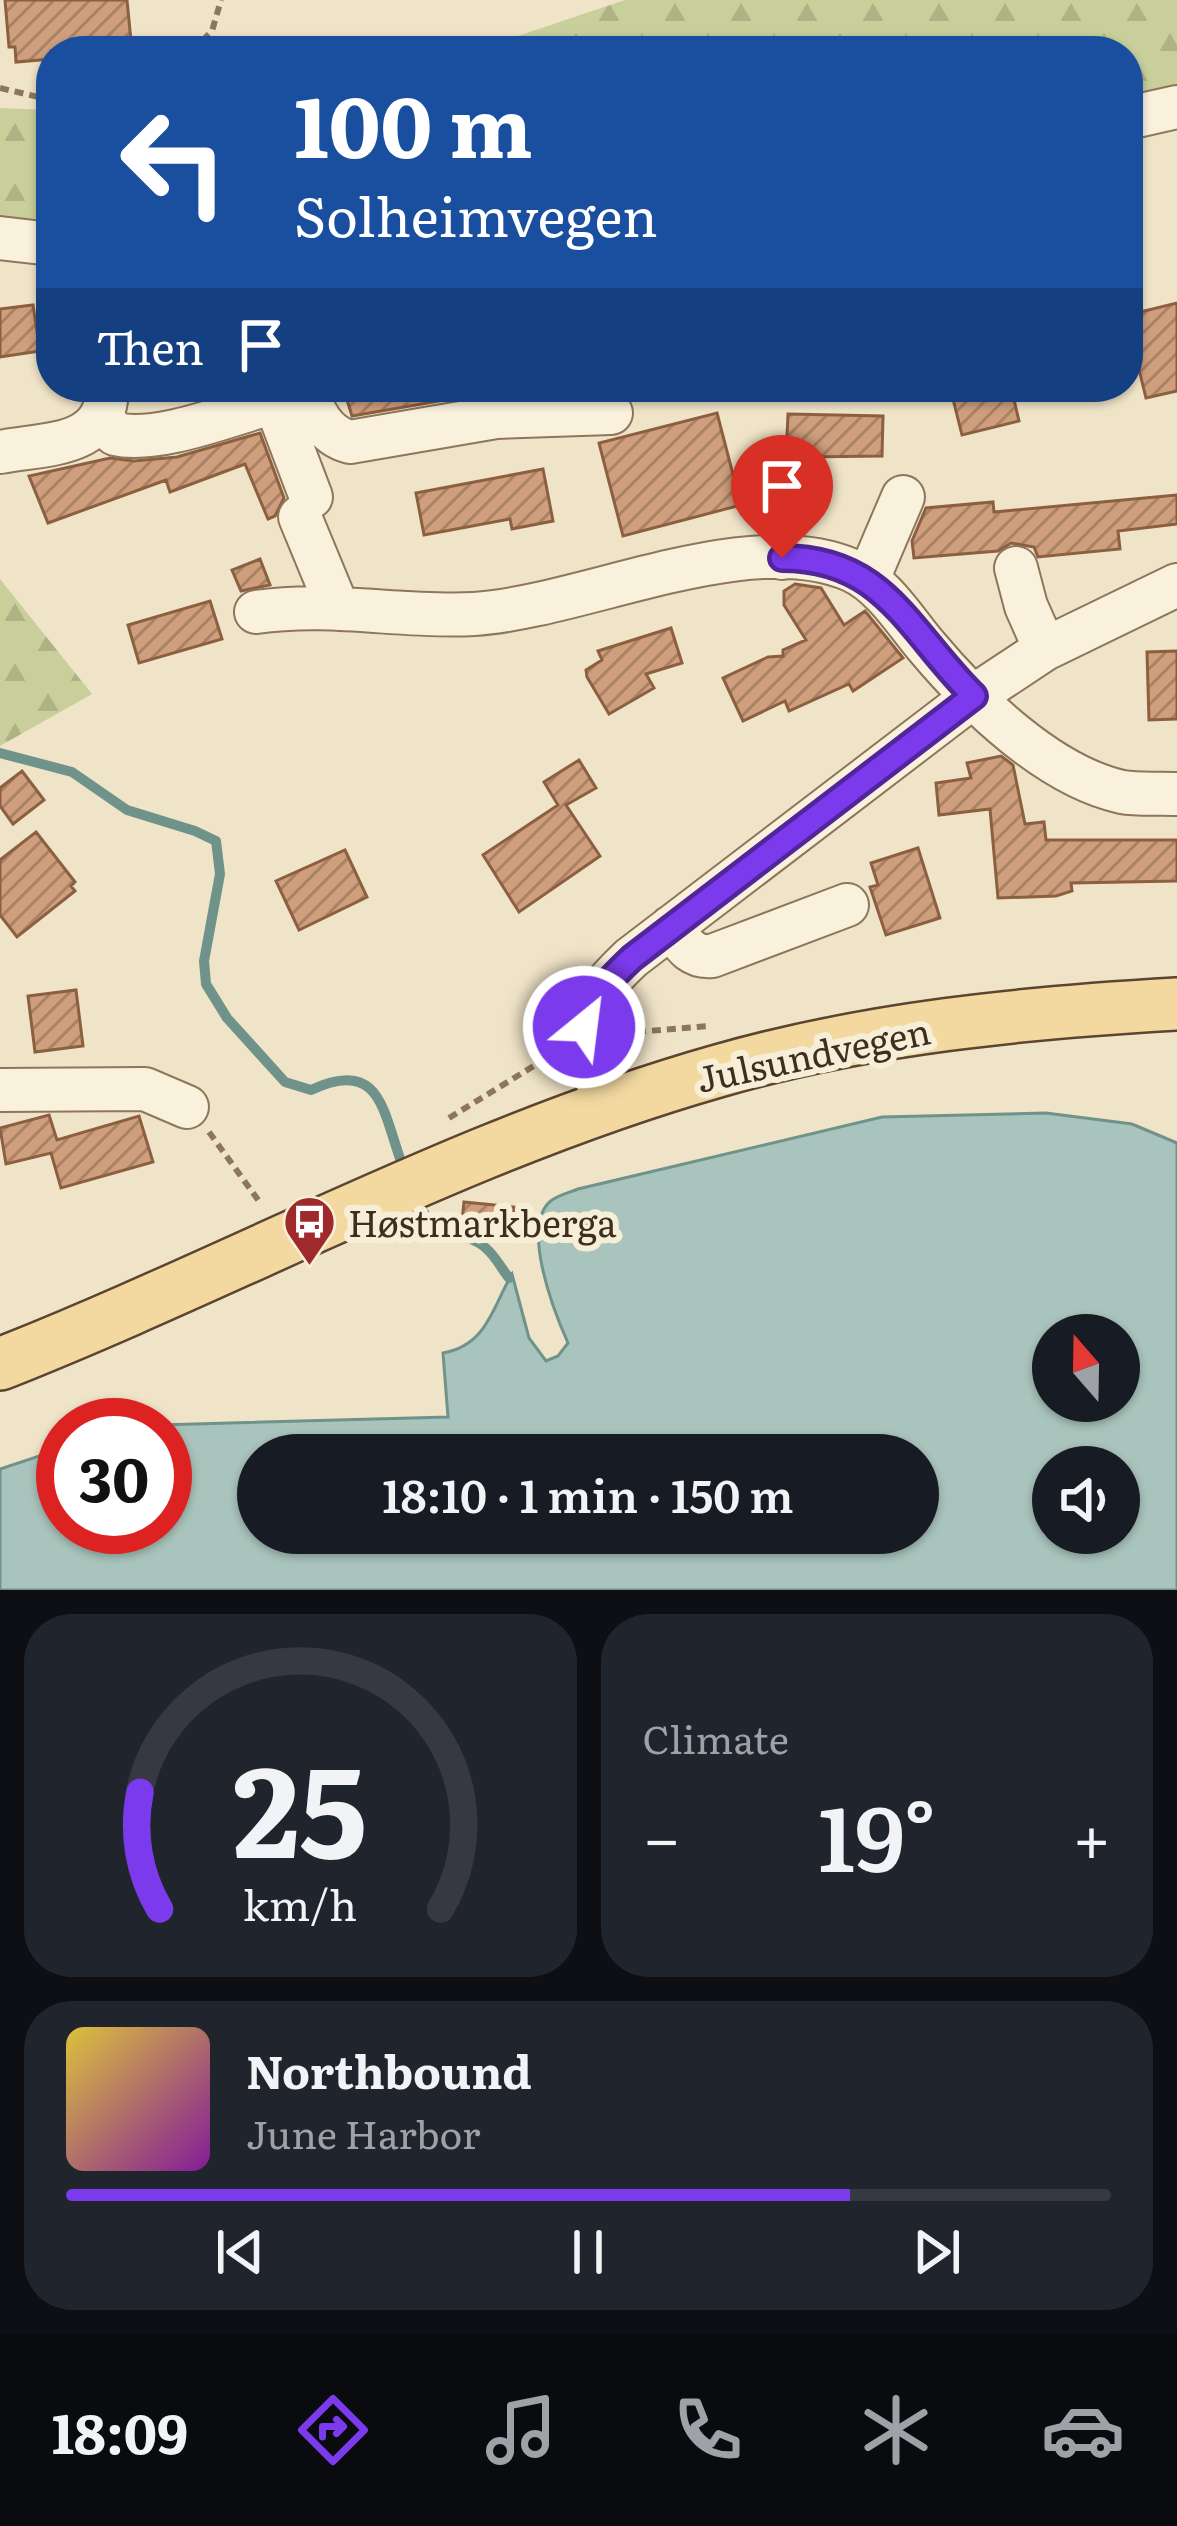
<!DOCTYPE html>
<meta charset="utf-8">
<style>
body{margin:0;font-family:Literata,serif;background:#20242c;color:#f1f3f6;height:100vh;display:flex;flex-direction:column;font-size:45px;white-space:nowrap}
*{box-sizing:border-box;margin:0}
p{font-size:39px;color:#9ea1a6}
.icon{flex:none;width:66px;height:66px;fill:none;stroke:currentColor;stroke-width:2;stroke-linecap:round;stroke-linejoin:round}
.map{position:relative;height:1590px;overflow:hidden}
.side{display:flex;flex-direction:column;gap:24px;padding:24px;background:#0d0f14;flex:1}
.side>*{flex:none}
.banner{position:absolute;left:36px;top:36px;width:1107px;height:366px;border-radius:48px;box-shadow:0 3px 9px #0004;background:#1a4fa0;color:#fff;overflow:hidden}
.needle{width:78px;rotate:340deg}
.buttons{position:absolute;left:1032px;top:1314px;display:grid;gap:24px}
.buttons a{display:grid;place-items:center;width:108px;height:108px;border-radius:50%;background:#171b24;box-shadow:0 3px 9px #0004;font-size:60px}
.speed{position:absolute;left:36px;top:1398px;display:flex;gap:24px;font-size:60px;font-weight:700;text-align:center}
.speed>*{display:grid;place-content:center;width:156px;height:156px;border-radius:50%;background:#171b24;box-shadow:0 3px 9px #0004;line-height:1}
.speed .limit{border:18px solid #d22;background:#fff;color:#111}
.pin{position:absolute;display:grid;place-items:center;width:102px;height:102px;color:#fff;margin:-123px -51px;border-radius:50% 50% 50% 0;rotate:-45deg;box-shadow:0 0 12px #0007}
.pin .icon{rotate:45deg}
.me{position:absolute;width:132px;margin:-66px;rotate:29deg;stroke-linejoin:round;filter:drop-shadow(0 0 9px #0008)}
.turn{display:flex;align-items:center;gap:42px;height:252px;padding:0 60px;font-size:54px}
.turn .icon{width:156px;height:156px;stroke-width:2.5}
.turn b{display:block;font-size:84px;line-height:102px}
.then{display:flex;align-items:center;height:114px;padding:0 60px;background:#0003;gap:24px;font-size:45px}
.big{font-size:90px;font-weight:600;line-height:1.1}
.side .tile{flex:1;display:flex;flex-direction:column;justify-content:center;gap:18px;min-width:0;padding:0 42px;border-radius:48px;background:#20242c}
.side .dial{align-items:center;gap:0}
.dial svg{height:312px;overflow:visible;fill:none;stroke:#363941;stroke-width:7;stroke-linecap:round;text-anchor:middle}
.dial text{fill:#f1f3f6;stroke:none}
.song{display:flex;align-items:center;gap:36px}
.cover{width:144px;height:144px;border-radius:18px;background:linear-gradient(135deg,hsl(50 70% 55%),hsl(290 70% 35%))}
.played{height:12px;border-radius:6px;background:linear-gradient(90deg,#7c3aed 75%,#363941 75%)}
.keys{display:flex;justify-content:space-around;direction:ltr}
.heat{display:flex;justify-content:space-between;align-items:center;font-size:66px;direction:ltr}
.side .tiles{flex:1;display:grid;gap:24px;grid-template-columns:1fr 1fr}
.tile:last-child{grid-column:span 2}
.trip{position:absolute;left:237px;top:1434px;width:702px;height:120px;border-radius:60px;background:#171b24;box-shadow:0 3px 9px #0004;font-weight:600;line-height:120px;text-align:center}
.tabs{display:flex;height:192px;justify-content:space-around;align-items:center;background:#090b0e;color:#9ea1a6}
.tabs .icon{width:84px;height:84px}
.tabs .on{color:#7c3aed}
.tabs b{font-size:54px;color:#f1f3f6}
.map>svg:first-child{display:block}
</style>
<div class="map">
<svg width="1177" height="1590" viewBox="0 0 1177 1590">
<defs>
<pattern id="forest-firs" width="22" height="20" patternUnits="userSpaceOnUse" patternTransform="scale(3)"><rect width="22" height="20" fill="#c9cf9b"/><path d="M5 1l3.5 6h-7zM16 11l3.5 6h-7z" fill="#aeb285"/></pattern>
<pattern id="building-hatch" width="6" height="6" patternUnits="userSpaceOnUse" patternTransform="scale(3)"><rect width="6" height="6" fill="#cf9f7d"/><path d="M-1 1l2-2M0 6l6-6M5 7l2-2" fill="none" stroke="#a98266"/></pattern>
</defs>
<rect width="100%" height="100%" fill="#f0e4c8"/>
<!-- forest -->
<path fill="url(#forest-firs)" d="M625,0H1177V107L1128,118V51H473Z
M0,108L51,110V257L0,252Z
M0,579L92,694L0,746Z"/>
<!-- water -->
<path fill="#a9c4bc" stroke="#6f938a" stroke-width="3" fill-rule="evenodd" d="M1046,1113L1132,1124L1177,1143V1590H0V1469L63,1448V1527H165V1425H159L448,1417L443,1353C487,1345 492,1308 512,1274L529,1338L546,1361L558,1356L568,1343C555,1314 519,1224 552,1200C559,1195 571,1192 578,1189L882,1117ZM1053,1335H1119V1401H1053ZM258,1455H918V1533H258ZM1053,1467H1119V1533H1053Z"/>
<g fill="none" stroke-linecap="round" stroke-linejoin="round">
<!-- stream -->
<path stroke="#6f938a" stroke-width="10" d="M0,753L72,772L127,810L195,831L216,841L220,874L204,961L206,984L227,1018L285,1082L311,1090C385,1055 383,1119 405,1172
M415,1195C432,1235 440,1226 475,1241C491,1248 499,1265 509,1278"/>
</g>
<!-- building -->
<path fill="url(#building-hatch)" stroke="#8d5f41" stroke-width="3" d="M5,0H127L132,51H51V59L16,62L15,47H9Z
M1177,303V391L1146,398L1133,345L1128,346V315Z
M33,305L40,351L0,357V309Z
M343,387H467L468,396L352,416Z
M950,387H1011L1019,421L962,435Z
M717,413L741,505L623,536L599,443Z
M788,414L883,416L882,456L806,457L802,446L787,436Z
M260,433L284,498L275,516L268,519L245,464L170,492L166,480L48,523L29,476L110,458L134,461L177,457Z
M543,469L553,521L512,529L510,519L424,535L416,493Z
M1177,495V524L1118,531L1120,549L1038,557L1034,547L1011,543L998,551L914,558L912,541L926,508L993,502L994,512Z
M260,559L270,585L241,591L232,570Z
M795,584L821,588L844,625L865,611L903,658L853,691L849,684L789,711L785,701L743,721L723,678L768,657L783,656V650L806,640L784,605V591Z
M210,601L222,639L139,663L128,625Z
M671,628L682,663L646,674L654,688L609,714L587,677L586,670L602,660L598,651Z
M1177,651V719L1149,720L1147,652Z
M1001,756L1013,765L1025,824L1044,822L1046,840H1177V881L1071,883L1072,891L1056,896L998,898L990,809L939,815L936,783L971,778L967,763Z
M579,760L596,788L566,805L600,856L519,912L483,855L558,805L544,782Z
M22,771L44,800L13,824L0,806V788Z
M36,832L75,882L71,886L75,891L17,937L0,915V860Z
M918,848L940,918L886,935L870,887L878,885L871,863Z
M345,850L367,897L299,930L276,881Z
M76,990L83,1046L35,1052L28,996Z
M49,1115L57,1140L139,1116L153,1162L61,1188L51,1153L6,1164L0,1128Z
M464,1202L514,1207L511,1235L461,1230Z"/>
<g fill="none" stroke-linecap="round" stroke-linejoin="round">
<defs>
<path id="minor" d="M1128,118L1177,107
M0,238L51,244
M304,387C314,411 323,435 350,442L496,417L611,413
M103,419L115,434C158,444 231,414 275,402L311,497
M0,452C47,443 108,448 107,387
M781,460L782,558
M300,517L338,609
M1016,568L1026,606L1045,649
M868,579L903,497
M256,612C332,601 400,618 474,614C584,607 748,525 851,570C884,585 904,620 927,647C974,703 1049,776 1122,792C1139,795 1160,793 1177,794
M671,927C683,943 690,958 712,956L847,905
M0,1090L145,1089L187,1107
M606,1107C580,1032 569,1017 631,958L974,696L1045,649L1177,585"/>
<path id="major" d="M0,1364C240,1269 468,1142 718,1071C868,1028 1021,1013 1177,1004"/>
</defs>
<!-- minor casing -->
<use href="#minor" stroke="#8d765c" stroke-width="46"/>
<!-- major casing -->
<use href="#major" stroke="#5b4430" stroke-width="56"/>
<!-- path -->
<path stroke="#8d765c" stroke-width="6" stroke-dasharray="9 6" stroke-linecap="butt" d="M192,51L212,31L221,0
M0,88L51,100
M622,1033L710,1026
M449,1118L550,1056
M209,1132L261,1204"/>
<!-- minor -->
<use href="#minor" stroke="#faf1dc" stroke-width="42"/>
<!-- major -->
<use href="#major" stroke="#f3d9a0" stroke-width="51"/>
</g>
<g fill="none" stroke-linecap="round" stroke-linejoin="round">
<defs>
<path id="route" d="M584,1027C591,997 610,979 632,958L974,696C908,631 885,558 782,558"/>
</defs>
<!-- route casing -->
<use href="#route" stroke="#51269a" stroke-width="30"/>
<!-- route -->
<use href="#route" stroke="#7c3aed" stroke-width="21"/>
</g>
<!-- icons -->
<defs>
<symbol id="bus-pin" viewBox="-11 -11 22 30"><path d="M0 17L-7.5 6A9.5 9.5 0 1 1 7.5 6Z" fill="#9e2a2b" stroke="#f7eed8"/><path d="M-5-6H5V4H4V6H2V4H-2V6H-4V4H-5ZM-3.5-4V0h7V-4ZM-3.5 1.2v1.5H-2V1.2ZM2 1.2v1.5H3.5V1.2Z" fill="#fff"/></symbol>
</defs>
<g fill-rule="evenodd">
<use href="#bus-pin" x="280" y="1192" width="59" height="81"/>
</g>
<g text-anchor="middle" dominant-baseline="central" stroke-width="12" stroke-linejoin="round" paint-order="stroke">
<!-- street labels -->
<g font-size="36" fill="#3d2e20" stroke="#f7eed8">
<text transform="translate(813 1053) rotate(-12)">Julsundvegen</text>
</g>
<!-- poi labels -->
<g font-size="36" fill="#3d2e20" stroke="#f7eed8" text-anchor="start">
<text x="348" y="1221">Høstmarkberga</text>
</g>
</g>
</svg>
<div class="buttons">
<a><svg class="needle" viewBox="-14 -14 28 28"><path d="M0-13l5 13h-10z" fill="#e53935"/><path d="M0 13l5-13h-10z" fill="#9ea1a6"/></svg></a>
<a><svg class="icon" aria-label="sound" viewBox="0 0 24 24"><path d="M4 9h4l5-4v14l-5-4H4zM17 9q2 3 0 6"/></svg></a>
</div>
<div class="speed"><div class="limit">30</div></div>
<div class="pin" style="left:782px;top:558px;background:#d93025"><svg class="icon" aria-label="arrive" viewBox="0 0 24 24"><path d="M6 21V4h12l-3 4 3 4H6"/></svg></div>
<svg class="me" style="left:584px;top:1027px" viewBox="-20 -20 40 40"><circle r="17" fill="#7c3aed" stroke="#fff" stroke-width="3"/><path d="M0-11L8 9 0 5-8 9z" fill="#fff"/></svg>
<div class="trip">18:10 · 1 min · 150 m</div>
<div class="banner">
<div class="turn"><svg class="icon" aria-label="left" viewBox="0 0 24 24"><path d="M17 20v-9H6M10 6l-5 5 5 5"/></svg><div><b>100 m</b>Solheimvegen</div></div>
<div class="then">Then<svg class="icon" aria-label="arrive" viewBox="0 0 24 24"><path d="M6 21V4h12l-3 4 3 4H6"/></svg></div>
</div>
</div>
<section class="side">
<div class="tiles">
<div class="tile dial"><svg viewBox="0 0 100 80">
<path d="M14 69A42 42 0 1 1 86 69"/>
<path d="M14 69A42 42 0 0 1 9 39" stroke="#7c3aed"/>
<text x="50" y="56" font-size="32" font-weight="700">25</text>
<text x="50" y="72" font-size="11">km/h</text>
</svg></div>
<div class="tile"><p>Climate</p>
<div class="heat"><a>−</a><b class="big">19°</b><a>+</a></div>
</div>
<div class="tile">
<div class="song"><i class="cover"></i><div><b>Northbound</b><p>June Harbor</p></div></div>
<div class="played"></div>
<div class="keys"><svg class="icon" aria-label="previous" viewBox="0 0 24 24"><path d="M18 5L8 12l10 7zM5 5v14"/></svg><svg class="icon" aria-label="pause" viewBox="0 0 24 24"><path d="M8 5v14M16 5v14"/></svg><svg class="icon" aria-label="next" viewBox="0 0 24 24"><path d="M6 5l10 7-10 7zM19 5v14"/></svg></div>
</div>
</div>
</section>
<nav class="tabs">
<b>18:09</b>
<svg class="icon on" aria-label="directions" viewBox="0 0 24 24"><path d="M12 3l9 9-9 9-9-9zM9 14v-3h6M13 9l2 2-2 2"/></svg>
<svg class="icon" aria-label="music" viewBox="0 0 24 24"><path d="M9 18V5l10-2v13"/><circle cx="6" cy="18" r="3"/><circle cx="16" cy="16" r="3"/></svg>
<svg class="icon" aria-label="phone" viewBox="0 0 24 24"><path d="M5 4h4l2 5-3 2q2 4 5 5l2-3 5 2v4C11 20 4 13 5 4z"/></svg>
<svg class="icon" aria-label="climate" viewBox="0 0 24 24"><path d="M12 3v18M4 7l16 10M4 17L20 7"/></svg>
<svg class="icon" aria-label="car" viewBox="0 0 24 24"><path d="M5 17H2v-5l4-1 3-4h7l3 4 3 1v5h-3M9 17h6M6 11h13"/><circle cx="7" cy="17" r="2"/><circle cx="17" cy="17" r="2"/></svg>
</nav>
